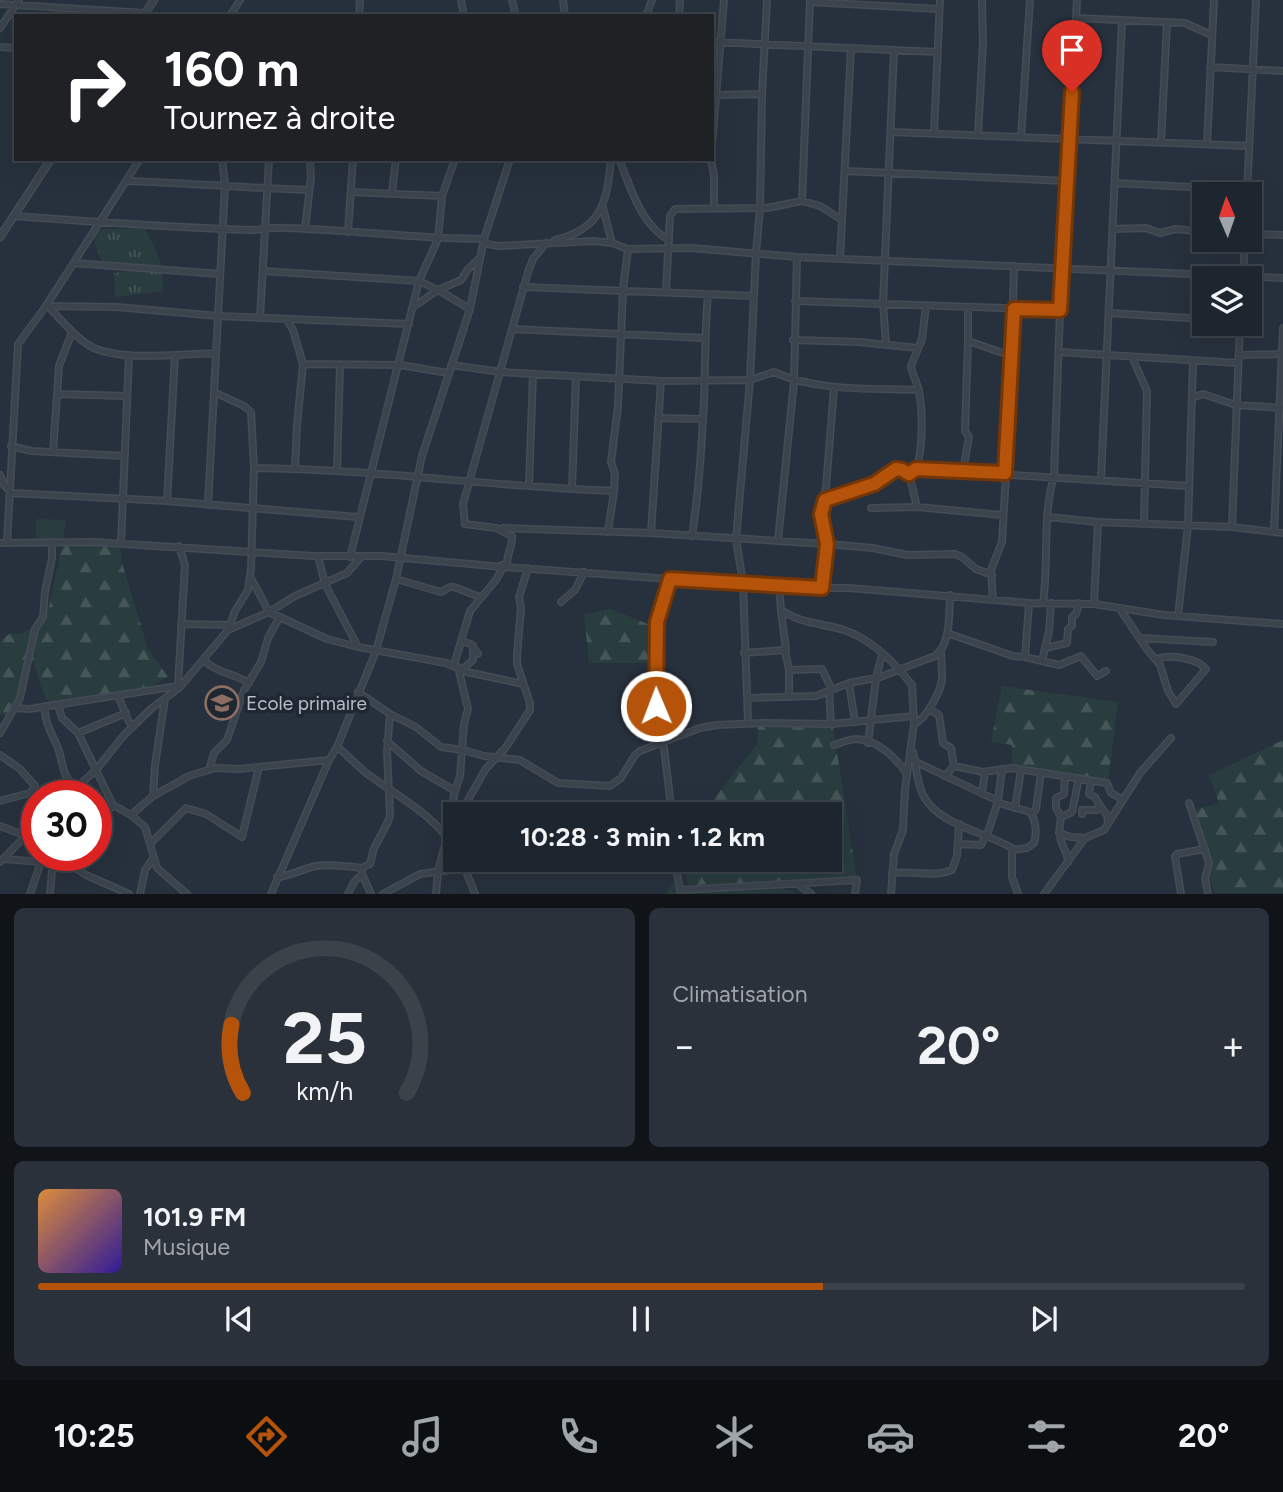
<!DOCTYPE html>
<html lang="fr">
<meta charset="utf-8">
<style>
body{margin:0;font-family:Figtree,sans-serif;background:#2a313a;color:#f1f3f6;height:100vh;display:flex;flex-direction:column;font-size:26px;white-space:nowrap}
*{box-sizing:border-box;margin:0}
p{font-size:23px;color:#a0a5aa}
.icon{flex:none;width:38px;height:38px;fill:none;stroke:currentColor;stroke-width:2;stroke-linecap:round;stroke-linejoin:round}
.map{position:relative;height:894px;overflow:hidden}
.details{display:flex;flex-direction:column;gap:14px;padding:14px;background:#101419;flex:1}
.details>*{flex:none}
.top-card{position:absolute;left:14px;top:14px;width:700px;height:147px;border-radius:0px;box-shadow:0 7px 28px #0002,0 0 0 2px #3b424a;background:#202124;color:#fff;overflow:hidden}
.needle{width:46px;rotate:358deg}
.tools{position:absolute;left:1192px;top:182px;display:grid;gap:14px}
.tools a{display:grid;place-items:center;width:70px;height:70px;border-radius:0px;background:#1d252e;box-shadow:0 7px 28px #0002,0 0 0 2px #3b424a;font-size:35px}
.speed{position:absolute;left:21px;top:780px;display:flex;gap:14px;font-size:35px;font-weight:700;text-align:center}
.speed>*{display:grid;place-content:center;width:91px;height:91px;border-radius:50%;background:#1d252e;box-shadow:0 7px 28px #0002,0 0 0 2px #3b424a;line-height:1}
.speed .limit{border:10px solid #d22;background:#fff;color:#111}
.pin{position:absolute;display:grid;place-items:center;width:60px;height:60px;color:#fff;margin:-72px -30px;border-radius:50% 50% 50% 0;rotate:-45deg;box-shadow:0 0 7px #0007}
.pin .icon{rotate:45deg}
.me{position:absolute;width:77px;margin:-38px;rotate:359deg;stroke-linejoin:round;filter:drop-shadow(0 0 5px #0008)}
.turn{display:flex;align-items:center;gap:24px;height:147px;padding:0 35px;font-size:32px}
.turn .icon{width:91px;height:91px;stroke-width:2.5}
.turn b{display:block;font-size:49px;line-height:60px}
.big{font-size:52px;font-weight:700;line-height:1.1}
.details .widget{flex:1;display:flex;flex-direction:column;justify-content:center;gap:10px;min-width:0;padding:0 24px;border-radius:10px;background:#2a313a}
.details .dial{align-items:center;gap:0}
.dial svg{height:182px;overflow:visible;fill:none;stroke:#3b424a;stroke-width:7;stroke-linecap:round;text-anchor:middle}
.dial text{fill:#f1f3f6;stroke:none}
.song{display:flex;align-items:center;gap:21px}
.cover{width:84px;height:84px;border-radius:10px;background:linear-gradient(135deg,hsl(30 70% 55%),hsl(250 70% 35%))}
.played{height:7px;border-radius:4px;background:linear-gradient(90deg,#b45309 65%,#3b424a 65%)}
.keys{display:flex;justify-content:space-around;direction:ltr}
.heat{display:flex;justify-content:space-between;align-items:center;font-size:38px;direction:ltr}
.details .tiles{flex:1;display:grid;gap:14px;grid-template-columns:1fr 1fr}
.widget:last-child{grid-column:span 2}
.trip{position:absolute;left:443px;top:802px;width:399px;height:70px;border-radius:0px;background:#1d252e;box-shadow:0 7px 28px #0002,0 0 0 2px #3b424a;font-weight:700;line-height:70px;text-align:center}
.dock{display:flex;height:112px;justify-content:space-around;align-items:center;background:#0c0f12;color:#a0a5aa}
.dock .icon{width:49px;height:49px}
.dock .on{color:#b45309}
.dock b{font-size:32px;color:#f1f3f6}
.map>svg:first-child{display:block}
</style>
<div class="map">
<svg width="1283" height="894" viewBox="0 0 1283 894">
<defs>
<pattern id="forest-firs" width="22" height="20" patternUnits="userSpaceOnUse" patternTransform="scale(1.75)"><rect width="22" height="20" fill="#293c3e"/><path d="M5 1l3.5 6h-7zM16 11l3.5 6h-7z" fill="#465658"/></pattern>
<pattern id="park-tufts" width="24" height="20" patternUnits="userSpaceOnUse" patternTransform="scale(1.75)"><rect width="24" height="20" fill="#293c3e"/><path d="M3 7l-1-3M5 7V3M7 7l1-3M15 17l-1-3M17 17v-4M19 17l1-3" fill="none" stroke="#465658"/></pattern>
</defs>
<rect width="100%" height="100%" fill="#27313d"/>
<!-- grass -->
<path fill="#293c3e" d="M36,519L66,520L63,539H36Z"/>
<!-- forest -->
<path fill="url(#forest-firs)" d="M120,544L122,563L148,649L168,677L137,694L87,701L58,711L45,698L32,659L11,713L0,715V640L11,633L20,634L46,621L62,545Z
M611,609L650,625L652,663H589L584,614Z
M1002,686L1118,702L1108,782L1012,766V745L991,742Z
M758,724L833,726L857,880L688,885L684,859H830V814H702L757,744Z
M1283,740V893H1215L1208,876V862L1192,813L1194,810L1219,803L1209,775Z
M680,882L684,892L781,887L795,893L666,894L672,883Z"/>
<!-- park -->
<path fill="url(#park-tufts)" d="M95,229H145L156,250L162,268L103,262C96,251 93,243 95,229Z
M137,270L162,274L163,291L115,297L114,273Z"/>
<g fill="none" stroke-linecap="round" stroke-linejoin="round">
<defs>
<path id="minor" d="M461,0L464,16
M512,0L516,16
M563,0L565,16
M810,2L939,9
M0,4L145,13
M230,16L240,0
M359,16L360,0
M646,16L652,0
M679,16L680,0
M1076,18L1185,23L1211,35
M0,28L19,0
M712,42L938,52
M0,47L16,48
M1210,67L1283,71
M718,95L762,94
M891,132L1249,146
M934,133L940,0
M978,134L983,43L982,0
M1021,137L1030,0
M1161,142L1167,22
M1207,144L1214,0
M712,145L724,0
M619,159C631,188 640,224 669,240
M711,159L714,176V207
M845,171L1067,181
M126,181C187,183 248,188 308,190
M1115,183L1247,190
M351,192L442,196
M392,192L396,159
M1247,194L1256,0
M802,201L810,0
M603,208L612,243
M15,216C93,222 171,227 250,230C262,230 274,227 287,228C353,230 418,239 484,239L487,244L499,246L594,241L612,243L628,249L691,248L797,257L1283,278
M305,229L311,177L310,159
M1113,229L1146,228L1160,233L1176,229L1204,232
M348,232L353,159
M1250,234L1283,235
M555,240C602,229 607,202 611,159
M840,258L851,48
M74,263L220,274
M263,271L419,281L438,290L461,280L468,269L480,258
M1243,278L1245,240
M523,287L754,296
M666,291L670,216L675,209L767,208L802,201L820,206L842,220
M795,301L1060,310
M46,306L117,307L218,316L409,324
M413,307L438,290L470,309
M50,308C62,321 75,337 90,346C117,362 184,354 216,353
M968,308V341L1012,356
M1109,313L1204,319
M260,318L269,159
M287,320L293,330L303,364L297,425L295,468
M512,329L704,338
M793,340L859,342L917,348
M886,344L883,303L894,50
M1059,352L1238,363
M1239,355L1283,354
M1132,357L1147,391L1144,522
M303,364L400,365L448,373
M451,365L501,372L661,381L651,533
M661,381L750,380L774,372C819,392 870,388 919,390
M57,394L127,396
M1192,398L1203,394L1236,405L1283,408
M658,418L703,419
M11,446L31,451L125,456
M53,452L59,366L72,332
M254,468C374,469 494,487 614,491
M916,469C923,451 923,412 919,392C918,383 912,375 911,366L922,339L926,306
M337,471L340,365
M963,471L969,437L965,431L968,341
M909,474L917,507
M0,475L4,485L11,493L167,501L358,517
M1101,479L1122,20
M529,485L533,374
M572,489L576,376
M825,500L874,484L896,469L902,470L909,474L916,469L1189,486
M167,501L175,355
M208,505L225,185L222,159
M871,508L917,507L1002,515
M1048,517L1098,522L1232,527L1283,533
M1232,527L1240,324
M503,528L651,533L827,544L873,548L907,555L955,554L962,557L976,569L992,575
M608,532L614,491L615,474L611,462L618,406L623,290L628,249
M1274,532L1283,328
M692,536C698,497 701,458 703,418C706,377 704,336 708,295
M778,541L794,381L797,257
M0,543L93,542L313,556H381L503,567L670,579L822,588H849L1029,603L1094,604L1164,615L1283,624
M7,543L18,344L46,306L140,159
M121,543L129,355
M318,556L325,584L358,647
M350,557L419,281L438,239L442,196L455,159
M502,565L507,564C507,553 513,546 512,536L496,528L465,524L463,504L528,272L533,259L546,243
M251,578L269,612L327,639L358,647L446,663L467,672L523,684
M396,579L441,592L450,587H454L480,597
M670,579L657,622L655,690L658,732L664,748L672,814
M779,585L781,610C801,624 822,623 844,630C871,639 895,663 912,685L914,724L905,789L903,830L894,854L891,894
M822,588L827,544L821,514L826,487L834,388
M993,600L991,570L1002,542L1010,406L1014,266
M561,602L575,590L584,572
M1043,603C1049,561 1042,517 1054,476L1060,310L1077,0
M1094,604L1098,522
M1120,609L1146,648L1160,665L1168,691L1176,704L1206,669C1197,658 1170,654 1156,659
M1178,616L1188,526L1193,361
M181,624L230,625L235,611L248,590L251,569L254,468L251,412L244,406L214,392
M947,633L1013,656L1025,657L1059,665L1081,656L1097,676L1106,671
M1140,638L1213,642
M461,641L471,644L478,654
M1045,648L1067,643L1068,629L1072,626V617L1076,614L1079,603
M785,650L789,670V697
M744,653L786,650L781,611
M1025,657L1029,603
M204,660C215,672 235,674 249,683
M1042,661L1049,631L1051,603
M454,665L470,611L496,580L503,567
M463,669L473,660V646
M789,670L822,669L832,690
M849,683L855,722
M178,686L185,565L179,546
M829,691L831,724
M358,692L390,714L416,727L441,747L463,750L484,756L520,760L558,783L610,786L621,778L635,755L640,751L700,728L717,725L763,723L831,724L914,716
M118,696L129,722L134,726
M748,698L816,696L849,683L880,677L935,656C951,645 949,613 950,595
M58,705L62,718L78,733L113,805L131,815L145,827L157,868L187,894
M45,707C44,725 54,735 59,751C63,764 63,781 77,786
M15,708L29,709L178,686
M929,709L939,715L943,743L951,748L954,766
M748,723L743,583L736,539L750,380L756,253L760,208L762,94L767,0
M914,724C926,719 943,689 942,676C942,668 941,660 941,652
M0,733L20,698L35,629L43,617L45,592L52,558V542
M78,733L126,713
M387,741L421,771L455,791
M868,743L876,678L882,655
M834,745C841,743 849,739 857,739C878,740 896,758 907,774
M337,747C348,755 356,765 366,773C396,795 436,816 455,849
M913,752C916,765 917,783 923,795C939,826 984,831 1012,848V877L1018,894
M0,755L20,769L35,786L30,793L0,801
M916,762L998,801L987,835
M209,770L214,753L227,740L244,690L261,662L268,638L279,618
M945,776L954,766L983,772L1012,768L1107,783L1111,793L1122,799
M1065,777L1064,794L1056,798V808L1061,817L1059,833L1071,837L1085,838
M982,793L985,772
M67,796L96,770L124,735L152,708L180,687L228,630L269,612L295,596L347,573L362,556
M153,796L155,765L165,699
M998,801L1002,769
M999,803L1030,812C1036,820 1037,834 1034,843L1027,848L1012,850
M1189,803L1209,863L1205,878L1208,894
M1099,804L1107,815L1108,823
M1015,808L1021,770
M460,814L485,770L506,747L530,710V703L517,664V655L521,608L519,597L528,568
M1032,814L1036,809L1041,772
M131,815L153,796L189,776L215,768L238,769L329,760
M96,816L114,806
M1061,817L1072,812L1079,778L1091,782L1089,794L1095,797L1099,804L1097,810H1082V814
M0,826L37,840
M1060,834C1060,846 1068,851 1068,862
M151,843L186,808L206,814L242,837L259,767
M958,844L981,845L986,835
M58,856L86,875L129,894
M4,859L41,862L61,858
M461,859L475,894
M677,859L676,869L681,894
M0,862L37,824
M892,873C913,870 933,878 952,870L957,856L959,824
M277,877C291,876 302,869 316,866C331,864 347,866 362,868
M799,885L811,894
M681,890L857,880L855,894
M30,894L41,862
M50,894L53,860
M140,894L145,870L154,857
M271,894L329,760L337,747L376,651L396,579L422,456L470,309L484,239L510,159
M348,894L354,882L362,874
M371,894L362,874V868L370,864L374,848L388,822L390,815L387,752L390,714
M383,894L420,874L464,868
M436,894L438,871L450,826L454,795L460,776L464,724L468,709L458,667
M1044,894L1085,838L1104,830L1140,773L1171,738
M1181,894L1175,856L1177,854L1205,849"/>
<path id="tertiary" d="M143,16L154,0
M0,237L51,159"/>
</defs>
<!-- minor casing -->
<use href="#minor" stroke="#444c56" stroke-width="8"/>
<!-- tertiary casing -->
<use href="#tertiary" stroke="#444c56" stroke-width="9"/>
<!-- minor -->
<use href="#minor" stroke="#3b434d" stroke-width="5"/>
<!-- tertiary -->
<use href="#tertiary" stroke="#3b434d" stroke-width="6"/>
</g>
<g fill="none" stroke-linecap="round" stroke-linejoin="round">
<defs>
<path id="route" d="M656,706L657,622L670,579L822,588L827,544L821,514L825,500L874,484L896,469L902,470L909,474L916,469L1005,473L1014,309L1060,310L1072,92"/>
</defs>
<!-- route casing -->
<use href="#route" stroke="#753606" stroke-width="18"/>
<!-- route -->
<use href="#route" stroke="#b45309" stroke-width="12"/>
</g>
<!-- icons -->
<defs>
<symbol id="school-ring" viewBox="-11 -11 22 22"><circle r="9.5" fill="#1f2832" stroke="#8d6e63" stroke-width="1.5"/><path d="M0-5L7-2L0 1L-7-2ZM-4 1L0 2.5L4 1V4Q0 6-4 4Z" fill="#8d6e63"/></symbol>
</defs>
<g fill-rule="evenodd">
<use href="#school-ring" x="203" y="684" width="38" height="38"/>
</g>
<g text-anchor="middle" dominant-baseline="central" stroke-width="7" stroke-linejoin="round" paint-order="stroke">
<!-- poi labels -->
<g font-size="19" fill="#b7bec8" stroke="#1f2832" text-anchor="start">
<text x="246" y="703">Ecole primaire</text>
</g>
</g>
</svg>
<div class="tools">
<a><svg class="needle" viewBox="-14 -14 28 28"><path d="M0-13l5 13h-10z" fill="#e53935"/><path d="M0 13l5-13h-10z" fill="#a0a5aa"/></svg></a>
<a><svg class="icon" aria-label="layers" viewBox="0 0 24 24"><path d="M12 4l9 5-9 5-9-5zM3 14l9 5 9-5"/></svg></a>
</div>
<div class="speed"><div class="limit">30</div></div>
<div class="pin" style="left:1072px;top:92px;background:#d93025"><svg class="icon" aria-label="arrive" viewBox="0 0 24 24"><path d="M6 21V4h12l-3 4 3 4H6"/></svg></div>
<svg class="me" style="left:656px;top:706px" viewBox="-20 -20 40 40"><circle r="17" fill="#b45309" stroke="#fff" stroke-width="3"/><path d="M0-11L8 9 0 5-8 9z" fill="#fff"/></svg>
<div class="trip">10:28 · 3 min · 1.2 km</div>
<div class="top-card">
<div class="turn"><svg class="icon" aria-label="right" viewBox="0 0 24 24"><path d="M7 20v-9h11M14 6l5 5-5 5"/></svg><div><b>160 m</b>Tournez à droite</div></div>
</div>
</div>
<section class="details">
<div class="tiles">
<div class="widget dial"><svg viewBox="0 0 100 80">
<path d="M14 69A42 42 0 1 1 86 69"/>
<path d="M14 69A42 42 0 0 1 9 39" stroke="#b45309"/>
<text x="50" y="56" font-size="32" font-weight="700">25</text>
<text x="50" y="72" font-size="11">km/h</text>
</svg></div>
<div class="widget"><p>Climatisation</p>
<div class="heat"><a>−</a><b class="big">20°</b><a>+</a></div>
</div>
<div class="widget">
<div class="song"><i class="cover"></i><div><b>101.9 FM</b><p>Musique</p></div></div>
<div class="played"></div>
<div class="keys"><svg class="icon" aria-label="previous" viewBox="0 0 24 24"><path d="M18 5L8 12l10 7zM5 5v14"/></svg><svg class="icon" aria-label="pause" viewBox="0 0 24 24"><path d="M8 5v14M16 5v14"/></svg><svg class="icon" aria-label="next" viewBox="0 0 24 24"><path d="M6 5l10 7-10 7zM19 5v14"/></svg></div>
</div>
</div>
</section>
<nav class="dock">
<b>10:25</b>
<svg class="icon on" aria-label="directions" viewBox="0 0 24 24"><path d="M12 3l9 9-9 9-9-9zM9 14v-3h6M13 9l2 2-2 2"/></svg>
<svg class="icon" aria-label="music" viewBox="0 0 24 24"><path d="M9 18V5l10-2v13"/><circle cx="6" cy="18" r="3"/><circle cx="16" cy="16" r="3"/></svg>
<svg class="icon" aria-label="phone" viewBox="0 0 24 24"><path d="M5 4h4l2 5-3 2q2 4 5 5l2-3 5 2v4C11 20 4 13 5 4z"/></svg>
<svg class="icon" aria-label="climate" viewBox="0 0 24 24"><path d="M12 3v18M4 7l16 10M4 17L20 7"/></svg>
<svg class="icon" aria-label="car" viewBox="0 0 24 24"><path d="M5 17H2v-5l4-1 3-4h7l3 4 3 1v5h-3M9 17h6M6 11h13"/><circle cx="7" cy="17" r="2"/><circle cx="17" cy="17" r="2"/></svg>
<svg class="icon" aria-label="filters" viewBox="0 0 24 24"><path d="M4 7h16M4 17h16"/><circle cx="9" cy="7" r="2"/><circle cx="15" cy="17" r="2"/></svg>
<b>20°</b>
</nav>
